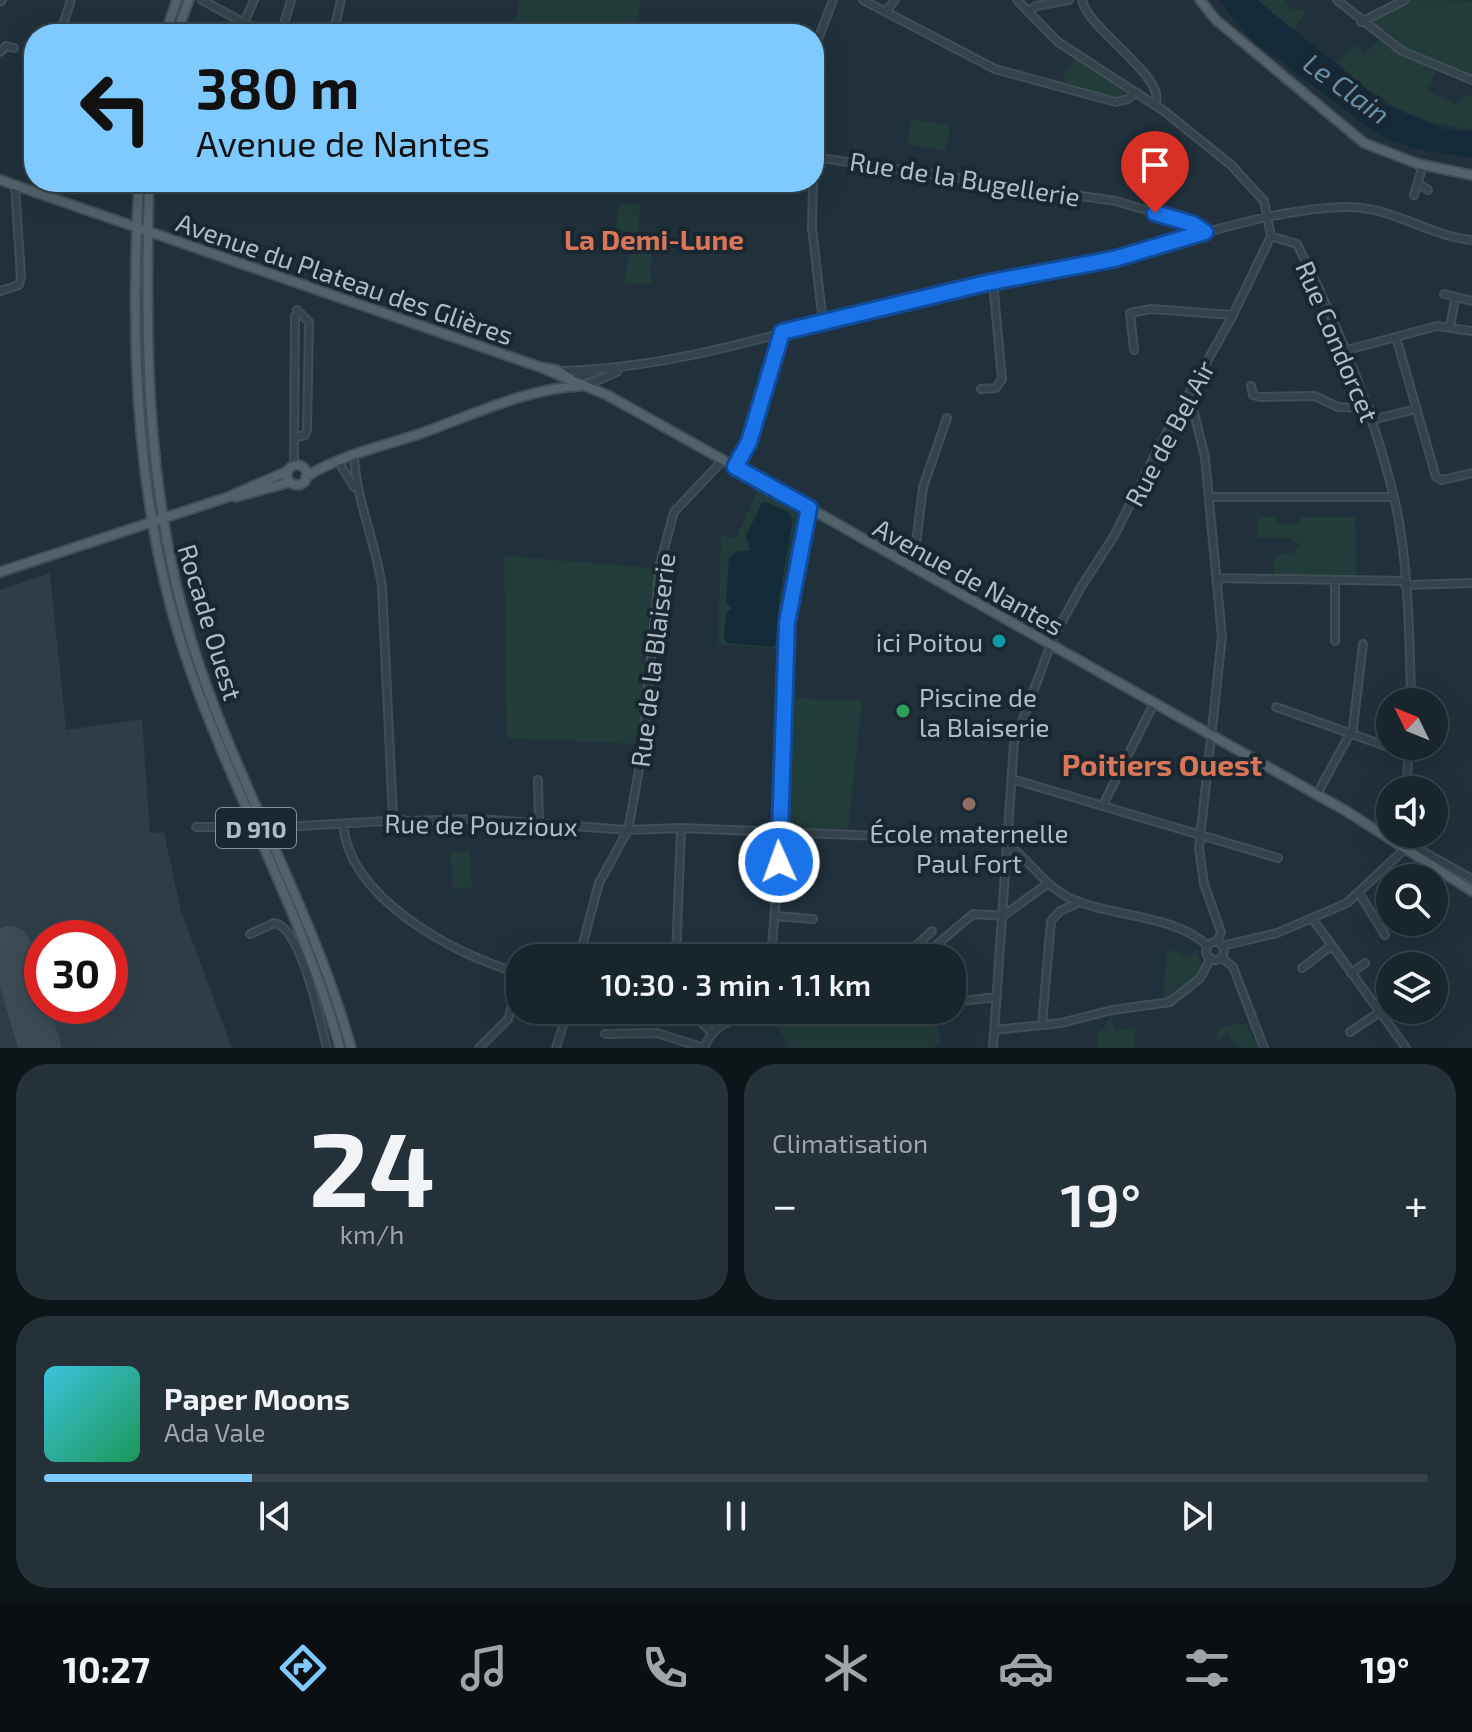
<!DOCTYPE html>
<html lang="fr">
<meta charset="utf-8">
<style>
body{margin:0;font-family:"Exo 2",sans-serif;background:#253138;color:#f1f3f6;height:100vh;display:flex;flex-direction:column;font-size:30px;white-space:nowrap}
*{box-sizing:border-box;margin:0}
p{font-size:26px;color:#9fa5a9}
.icon{flex:none;width:44px;height:44px;fill:none;stroke:currentColor;stroke-width:2;stroke-linecap:round;stroke-linejoin:round}
.map{position:relative;height:1048px;overflow:hidden}
.side{display:flex;flex-direction:column;gap:16px;padding:16px;background:#0d1418;flex:1}
.side>*{flex:none}
.hud{position:absolute;left:24px;top:24px;width:800px;height:168px;border-radius:32px;box-shadow:0 8px 32px #0002,0 0 0 2px #364248;background:#7ec9fe;color:#111;overflow:hidden}
.needle{width:52px;rotate:313deg}
.buttons{position:absolute;left:1376px;top:688px;display:grid;gap:16px}
.buttons a{display:grid;place-items:center;width:72px;height:72px;border-radius:50%;background:#18252c;box-shadow:0 8px 32px #0002,0 0 0 2px #364248;font-size:40px}
.speed{position:absolute;left:24px;top:920px;display:flex;gap:16px;font-size:40px;font-weight:700;text-align:center}
.speed>*{display:grid;place-content:center;width:104px;height:104px;border-radius:50%;background:#18252c;box-shadow:0 8px 32px #0002,0 0 0 2px #364248;line-height:1}
.speed .limit{border:12px solid #d22;background:#fff;color:#111}
.pin{position:absolute;display:grid;place-items:center;width:68px;height:68px;color:#fff;margin:-82px -34px;border-radius:50% 50% 50% 0;rotate:-45deg;box-shadow:0 0 8px #0007}
.pin .icon{rotate:45deg}
.me{position:absolute;width:88px;margin:-44px;rotate:358deg;stroke-linejoin:round;filter:drop-shadow(0 0 6px #0008)}
.turn{display:flex;align-items:center;gap:28px;height:168px;padding:0 40px;font-size:36px}
.turn .icon{width:104px;height:104px;stroke-width:2.5}
.turn b{display:block;font-size:56px;line-height:68px}
.big{font-size:60px;font-weight:600;line-height:1.1}
.side .card{flex:1;display:flex;flex-direction:column;justify-content:center;gap:12px;min-width:0;padding:0 28px;border-radius:32px;background:#253138}
.side .dial{align-items:center;gap:0}
.dial b{font-size:104px;line-height:1}
.song{display:flex;align-items:center;gap:24px}
.cover{width:96px;height:96px;border-radius:12px;background:linear-gradient(135deg,hsl(190 70% 55%),hsl(150 70% 35%))}
.played{height:8px;border-radius:4px;background:linear-gradient(90deg,#7ec9fe 15%,#364248 15%)}
.keys{display:flex;justify-content:space-around;direction:ltr}
.heat{display:flex;justify-content:space-between;align-items:center;font-size:44px;direction:ltr}
.side .tiles{flex:1;display:grid;gap:16px;grid-template-columns:1fr 1fr}
.card:last-child{grid-column:span 2}
.trip{position:absolute;left:506px;top:944px;width:460px;height:80px;border-radius:32px;background:#18252c;box-shadow:0 8px 32px #0002,0 0 0 2px #364248;font-weight:600;line-height:80px;text-align:center}
.tab-bar{display:flex;height:128px;justify-content:space-around;align-items:center;background:#0a0f12;color:#9fa5a9}
.tab-bar .icon{width:56px;height:56px}
.tab-bar .selected{color:#7ec9fe}
.tab-bar b{font-size:36px;color:#f1f3f6}
.map>svg:first-child{display:block}
</style>
<div class="map">
<svg width="1472" height="1048" viewBox="0 0 1472 1048">
<rect width="100%" height="100%" fill="#20313b"/>
<!-- airport -->
<path fill="#2e3e48" fill-rule="evenodd" d="M50,573L66,730L142,719L150,833L164,832L181,911L232,1048H0V590ZM42,938H110V1006H42Z"/>
<!-- green -->
<path fill="#223c3a" d="M520,0H641L635,29L656,34H511Z
M1257,0H1285L1291,9L1307,11L1292,32Z
M1409,0L1472,1V78L1397,46L1366,21Z
M1379,39L1436,71L1426,90L1456,104L1465,95L1472,96V129C1422,126 1372,100 1338,63L1354,45L1364,55Z
M1075,58L1115,80L1126,95L1111,97L1061,81Z
M911,119L950,125L946,151L907,144Z
M619,203L638,204L640,207L637,240L615,237Z
M629,250L652,253L651,267L647,270H651V284L625,283Z
M758,490L797,512L780,601L777,649L718,644L721,536L736,538Z
M1258,517H1277L1278,524H1300L1301,517H1355L1357,578L1274,576V556L1293,553L1301,545L1289,538H1258Z
M504,556L655,568L647,650L641,656L642,663L646,665L638,744L507,738Z
M790,698L862,701L848,831L788,827L784,820Z
M469,850L472,888L453,889L450,852Z
M1196,947L1201,968L1176,995L1163,1000L1167,949L1187,958L1194,954Z
M795,1010H810L821,1022L833,1010H851L862,1022L876,1010H896L906,1020L918,1010H934L941,1044L930,1048H789L775,1025Z
M1111,1015L1115,1030L1135,1028V1048H1094L1099,1044L1097,1032L1104,1029Z
M1236,1023L1247,1025L1258,1048H1238L1227,1032L1213,1045L1219,1029Z"/>
<!-- water -->
<path fill="#132a39" d="M1219,0H1257L1386,105L1443,129L1472,132V158L1426,151L1394,142L1371,130L1249,37Z
M766,502L788,512L793,519L779,599L776,643L773,647L727,643L724,638L726,613L732,609L726,603L729,558L736,552L750,550L746,536L762,503Z"/>
<g fill="none" stroke-linecap="round" stroke-linejoin="round">
<!-- runway -->
<path stroke="#3b4c57" stroke-width="42" d="M10,947L40,1048"/>
<defs>
<path id="minor" d="M202,0L244,23L254,0
M863,0L995,69L1116,102L1128,99L1136,92
M1082,0C1087,29 1169,78 1155,105
M1337,0L1402,51L1472,80
M0,2L2,0
M1029,11L1036,6L1069,0
M885,12L895,0
M1361,22L1405,0
M249,25L270,34
M56,34L62,28L71,0
M236,34L238,25L244,23L251,27V34
M281,34L291,0
M333,34L341,0
M814,50L833,0
M0,52L6,46L14,48
M814,157L1116,201L1193,224L1205,232
M813,182L812,228L823,322
M1418,183L1428,190
M1414,195L1423,165
M1271,236L1297,244C1337,323 1370,403 1392,489C1408,549 1410,639 1411,702
M0,291L19,285L21,277L15,186
M1444,294L1472,301
M1450,328L1455,299
M1396,337L1436,477L1442,480L1472,473
M1134,350L1130,313L1151,309L1233,315
M1347,350L1437,326L1472,331
M560,371C681,369 797,326 914,299C981,283 1050,277 1116,259C1191,238 1265,210 1344,207C1390,205 1428,236 1472,240
M571,379L593,373
M587,385L617,372
M1251,386L1253,395L1260,397L1315,396L1338,407L1369,408
M981,389L996,388L1002,379L993,282
M1185,401L1194,413L1205,457L1222,637L1199,848L1204,884L1221,932L1217,942
M1372,420L1416,409
M296,437L305,435L307,430L309,322L297,310
M354,455C356,501 376,542 382,587L393,817
M338,461L354,487
M294,465L295,316
M735,467L749,442L782,332
M1212,497H1394
M913,567L923,487L947,418
M1217,578L1405,581
M1405,585L1472,583
M1335,641V581
M1276,707L1408,754
M1012,779L1278,858
M538,780L539,823
M1406,790L1409,746
M1317,794L1353,728L1363,644
M1103,805L1154,703
M343,824C349,899 456,956 520,973V980
M196,827H256
M285,827L385,821L393,817L407,821L478,819L628,830L681,828L1001,841C1027,854 1041,884 1068,897C1110,918 1172,913 1208,946
M1401,844L1402,834
M779,862L816,865
M1359,893L1385,935
M776,916L813,919
M1003,916L1047,884
M1312,918L1406,1048
M250,934L274,923C302,927 320,1022 327,1048
M1206 951a9 9 0 1 1 18 0a9 9 0 1 1-18 0Z
M1222,946L1277,933L1347,903L1410,844L1472,879
M1221,957L1233,967L1264,1048
M579,958L599,883L628,830L641,759L660,564L670,527L674,512L723,460
M676,958L681,828
M744,958L775,948L895,953L904,957L932,931
M771,958L781,838L778,829L787,623L809,508
M921,958L973,914L1003,916
M1302,968L1331,946
M1351,973L1365,963
M952,1002L997,997
M689,1010L712,1033
M720,1010L725,1023
M1042,1025L1051,921L1060,911L1080,902
M995,1030L1061,1023L1112,1010L1170,1002L1200,978L1211,958
M1350,1032L1380,1012
M605,1034L657,1033L704,1048
M479,1048L508,1019L519,980
M556,1048L568,1010
M704,1048C713,1024 732,1018 756,1017L758,1010
M993,1048L1014,743L1054,636L1081,587L1114,536L1160,445L1233,315L1271,236L1264,201L1231,165L1164,111L1058,42L1017,0"/>
<path id="major" d="M1200,0L1216,20L1364,143L1418,164L1472,175
M165,34L177,0
M176,34L189,0
M0,180L540,367L557,370L571,379
M139,182C130,346 135,515 191,672C236,799 304,917 340,1048
M149,182C145,338 145,493 192,643C235,782 312,907 351,1048
M540,367L607,395L809,508L1346,811L1472,891
M287 475a10 10 0 1 1 20 0a10 10 0 1 1-20 0Z
M306,477C340,455 384,446 422,433C472,415 528,388 581,386
M236,497L290,482
M0,572L228,497L288,471"/>
</defs>
<!-- minor casing -->
<use href="#minor" stroke="#404e57" stroke-width="10"/>
<!-- major casing -->
<use href="#major" stroke="#404e57" stroke-width="12"/>
<!-- minor -->
<use href="#minor" stroke="#34424b" stroke-width="6"/>
<!-- major -->
<use href="#major" stroke="#52626b" stroke-width="8"/>
</g>
<g fill="none" stroke-linecap="round" stroke-linejoin="round">
<defs>
<path id="route" d="M779,862L787,623L809,508L735,467L749,442L782,332L986,283L1114,259L1205,232L1193,224L1155,213"/>
</defs>
<!-- route casing -->
<use href="#route" stroke="#114b97" stroke-width="20"/>
<!-- route -->
<use href="#route" stroke="#1a73e8" stroke-width="14"/>
</g>
<!-- markers -->
<circle fill="#0f9aa8" stroke="#1a2730" stroke-width="3" cx="999" cy="641" r="8"/>
<circle fill="#2e9e5b" stroke="#1a2730" stroke-width="3" cx="903" cy="711" r="8"/>
<circle fill="#8d6e63" stroke="#1a2730" stroke-width="3" cx="969" cy="804" r="8"/>
<g text-anchor="middle" dominant-baseline="central" stroke-width="8" stroke-linejoin="round" paint-order="stroke">
<!-- shield labels -->
<rect fill="#1a2730" stroke="#82909a" stroke-width="2" x="216" y="808" width="80" height="40" rx="6"/>
<g font-size="24" font-weight="bold" fill="#afbdc7">
<text x="256" y="828">D 910</text>
</g>
<!-- street labels -->
<g font-size="26" fill="#afbdc7" stroke="#1a2730">
<text transform="translate(965 178) rotate(9)">Rue de la Bugellerie</text>
<text transform="translate(345 278) rotate(19)">Avenue du Plateau des Glières</text>
<text transform="translate(1338 341) rotate(67)">Rue Condorcet</text>
<text transform="translate(1169 433) rotate(-62)">Rue de Bel Air</text>
<text transform="translate(969 576) rotate(29)">Avenue de Nantes</text>
<text transform="translate(211 622) rotate(73)">Rocade Ouest</text>
<text transform="translate(652 660) rotate(-83)">Rue de la Blaiserie</text>
<text transform="translate(481 824) rotate(1)">Rue de Pouzioux</text>
</g>
<!-- poi labels -->
<g font-size="26" fill="#afbdc7" stroke="#1a2730" text-anchor="end">
<text x="983" y="641">ici Poitou</text>
<text x="919" y="696" text-anchor="start">Piscine de<tspan x="919" dy="30">la Blaiserie</tspan></text>
<text x="969" y="832" text-anchor="middle">École maternelle<tspan x="969" dy="30">Paul Fort</tspan></text>
</g>
<!-- water labels -->
<g font-size="28" font-style="italic" fill="#6690a9" stroke="#1a2730">
<text transform="translate(1347 88) rotate(36)">Le Clain</text>
</g>
<!-- neighbourhood labels -->
<g font-size="28" font-weight="bold" fill="#da7658" stroke="#1a2730">
<text x="654" y="239">La Demi-Lune</text>
</g>
<!-- quarter labels -->
<g font-size="30" font-weight="bold" fill="#da7658" stroke="#1a2730">
<text x="1162" y="764">Poitiers Ouest</text>
</g>
</g>
</svg>
<div class="buttons">
<a><svg class="needle" viewBox="-14 -14 28 28"><path d="M0-13l5 13h-10z" fill="#e53935"/><path d="M0 13l5-13h-10z" fill="#9fa5a9"/></svg></a>
<a><svg class="icon" aria-label="sound" viewBox="0 0 24 24"><path d="M4 9h4l5-4v14l-5-4H4zM17 9q2 3 0 6"/></svg></a>
<a><svg class="icon" aria-label="search" viewBox="0 0 24 24"><circle cx="10" cy="10" r="6"/><path d="M15 15l6 6"/></svg></a>
<a><svg class="icon" aria-label="layers" viewBox="0 0 24 24"><path d="M12 4l9 5-9 5-9-5zM3 14l9 5 9-5"/></svg></a>
</div>
<div class="speed"><div class="limit">30</div></div>
<div class="pin" style="left:1155px;top:213px;background:#d93025"><svg class="icon" aria-label="arrive" viewBox="0 0 24 24"><path d="M6 21V4h12l-3 4 3 4H6"/></svg></div>
<svg class="me" style="left:779px;top:862px" viewBox="-20 -20 40 40"><circle r="17" fill="#1a73e8" stroke="#fff" stroke-width="3"/><path d="M0-11L8 9 0 5-8 9z" fill="#fff"/></svg>
<div class="trip">10:30 · 3 min · 1.1 km</div>
<div class="hud">
<div class="turn"><svg class="icon" aria-label="left" viewBox="0 0 24 24"><path d="M17 20v-9H6M10 6l-5 5 5 5"/></svg><div><b>380 m</b>Avenue de Nantes</div></div>
</div>
</div>
<section class="side">
<div class="tiles">
<div class="card dial"><b>24</b><p>km/h</p></div>
<div class="card"><p>Climatisation</p>
<div class="heat"><a>−</a><b class="big">19°</b><a>+</a></div>
</div>
<div class="card">
<div class="song"><i class="cover"></i><div><b>Paper Moons</b><p>Ada Vale</p></div></div>
<div class="played"></div>
<div class="keys"><svg class="icon" aria-label="previous" viewBox="0 0 24 24"><path d="M18 5L8 12l10 7zM5 5v14"/></svg><svg class="icon" aria-label="pause" viewBox="0 0 24 24"><path d="M8 5v14M16 5v14"/></svg><svg class="icon" aria-label="next" viewBox="0 0 24 24"><path d="M6 5l10 7-10 7zM19 5v14"/></svg></div>
</div>
</div>
</section>
<nav class="tab-bar">
<b>10:27</b>
<svg class="icon selected" aria-label="directions" viewBox="0 0 24 24"><path d="M12 3l9 9-9 9-9-9zM9 14v-3h6M13 9l2 2-2 2"/></svg>
<svg class="icon" aria-label="music" viewBox="0 0 24 24"><path d="M9 18V5l10-2v13"/><circle cx="6" cy="18" r="3"/><circle cx="16" cy="16" r="3"/></svg>
<svg class="icon" aria-label="phone" viewBox="0 0 24 24"><path d="M5 4h4l2 5-3 2q2 4 5 5l2-3 5 2v4C11 20 4 13 5 4z"/></svg>
<svg class="icon" aria-label="climate" viewBox="0 0 24 24"><path d="M12 3v18M4 7l16 10M4 17L20 7"/></svg>
<svg class="icon" aria-label="car" viewBox="0 0 24 24"><path d="M5 17H2v-5l4-1 3-4h7l3 4 3 1v5h-3M9 17h6M6 11h13"/><circle cx="7" cy="17" r="2"/><circle cx="17" cy="17" r="2"/></svg>
<svg class="icon" aria-label="filters" viewBox="0 0 24 24"><path d="M4 7h16M4 17h16"/><circle cx="9" cy="7" r="2"/><circle cx="15" cy="17" r="2"/></svg>
<b>19°</b>
</nav>
